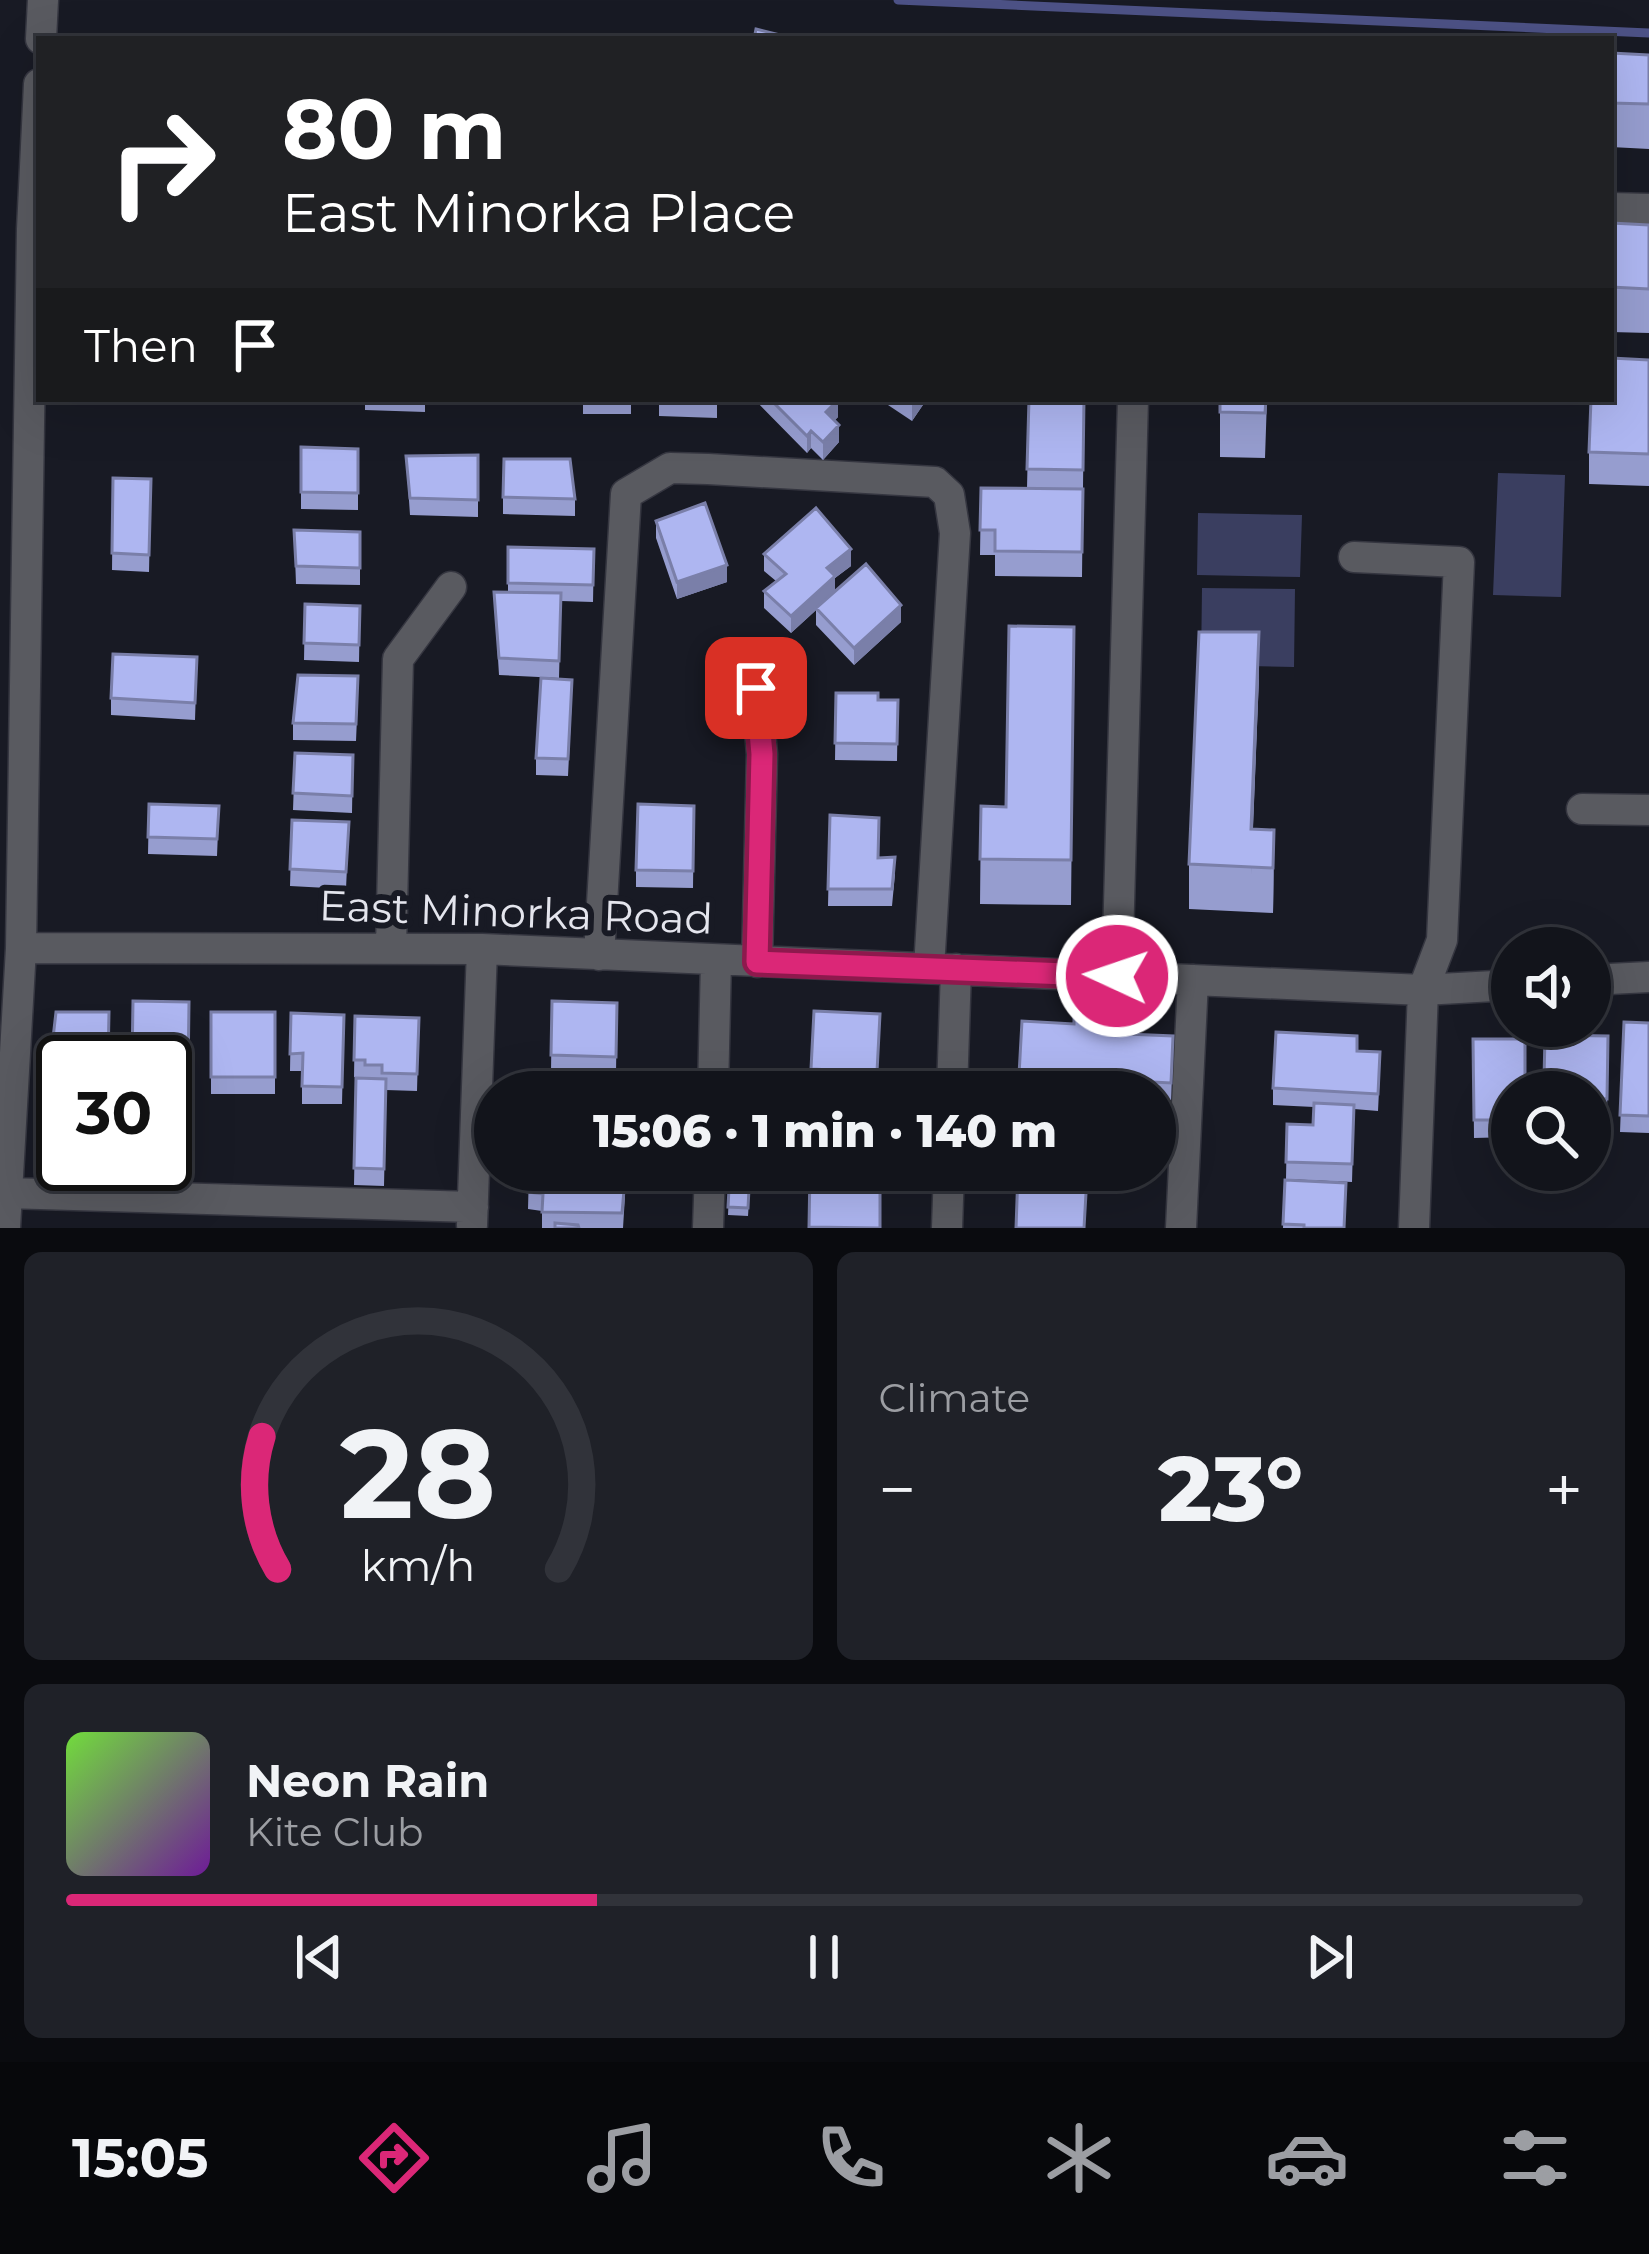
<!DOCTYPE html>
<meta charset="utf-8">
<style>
body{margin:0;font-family:Montserrat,sans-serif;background:#1f2128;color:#f1f3f6;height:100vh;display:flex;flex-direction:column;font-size:45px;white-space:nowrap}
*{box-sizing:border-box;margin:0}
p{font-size:39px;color:#9c9ea3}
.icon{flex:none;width:66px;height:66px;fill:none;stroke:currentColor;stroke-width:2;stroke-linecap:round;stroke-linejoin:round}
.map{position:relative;height:1228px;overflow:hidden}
.drawer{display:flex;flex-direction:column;gap:24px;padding:24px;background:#0a0b0f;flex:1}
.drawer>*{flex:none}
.top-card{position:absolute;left:36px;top:36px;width:1578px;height:366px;border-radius:0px;box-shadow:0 12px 48px #0002,0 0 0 3px #31333a;background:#202124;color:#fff;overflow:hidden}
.controls{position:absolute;left:1491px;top:927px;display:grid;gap:24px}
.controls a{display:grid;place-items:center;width:120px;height:120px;border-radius:50%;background:#12141b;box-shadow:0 12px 48px #0002,0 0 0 3px #31333a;font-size:60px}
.speed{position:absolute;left:36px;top:1035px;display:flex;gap:24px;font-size:60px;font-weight:700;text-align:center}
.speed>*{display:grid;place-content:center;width:156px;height:156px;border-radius:50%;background:#12141b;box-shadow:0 12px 48px #0002,0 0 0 3px #31333a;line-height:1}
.speed .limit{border:6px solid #111;border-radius:18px;background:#fff;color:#111}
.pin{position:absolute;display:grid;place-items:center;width:102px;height:102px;color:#fff;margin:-51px;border-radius:24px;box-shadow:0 6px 18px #0006}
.me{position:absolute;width:132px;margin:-66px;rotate:273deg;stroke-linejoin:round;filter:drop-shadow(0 0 9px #0008)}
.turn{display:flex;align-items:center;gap:42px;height:252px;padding:0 48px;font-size:54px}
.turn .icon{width:156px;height:156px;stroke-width:2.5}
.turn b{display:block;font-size:84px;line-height:102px}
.then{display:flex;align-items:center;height:114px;padding:0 48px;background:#0003;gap:24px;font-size:45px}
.big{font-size:90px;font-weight:800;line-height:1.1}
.drawer .card{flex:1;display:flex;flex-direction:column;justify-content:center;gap:18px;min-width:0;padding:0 42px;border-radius:18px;background:#1f2128}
.drawer .dial{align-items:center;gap:0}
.dial svg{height:312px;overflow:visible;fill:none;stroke:#31333a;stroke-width:7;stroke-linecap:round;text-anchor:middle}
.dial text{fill:#f1f3f6;stroke:none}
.song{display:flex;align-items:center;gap:36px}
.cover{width:144px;height:144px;border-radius:18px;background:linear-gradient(135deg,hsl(100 70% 55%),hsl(280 70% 35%))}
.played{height:12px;border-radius:6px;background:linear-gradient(90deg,#db2777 35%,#31333a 35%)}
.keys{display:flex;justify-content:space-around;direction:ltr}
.heat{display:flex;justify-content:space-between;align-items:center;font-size:66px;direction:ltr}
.drawer .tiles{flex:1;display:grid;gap:24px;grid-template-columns:1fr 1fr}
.card:last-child{grid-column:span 2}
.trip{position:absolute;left:474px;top:1071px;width:702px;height:120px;border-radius:60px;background:#12141b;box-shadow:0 12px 48px #0002,0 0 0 3px #31333a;font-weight:800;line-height:120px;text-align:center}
.tab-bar{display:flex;height:192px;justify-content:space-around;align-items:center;background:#07080b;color:#9c9ea3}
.tab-bar .icon{width:84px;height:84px}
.tab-bar .on{color:#db2777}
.tab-bar b{font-size:54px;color:#f1f3f6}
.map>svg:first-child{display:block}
</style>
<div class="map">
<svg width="1649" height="1228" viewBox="0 0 1649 1228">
<rect width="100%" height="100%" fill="#181a24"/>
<!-- green -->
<path fill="#3a3e60" d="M1498,473L1565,475L1561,597L1493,595Z
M1198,513L1302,515L1300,577L1197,575Z
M1202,588L1295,589L1294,667L1201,665Z"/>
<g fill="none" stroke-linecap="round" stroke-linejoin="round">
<!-- stream -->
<path stroke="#4d5286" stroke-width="9" d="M898,0L1649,33"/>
<defs>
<path id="minor" d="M41,39L43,0
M1611,208L1649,209
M1354,557L1459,562L1442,940L1423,990L1414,1228
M756,688L762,754L757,962
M1582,809L1649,810
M21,948L482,949L1423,990L1512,985
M391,948L398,659L451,587
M599,955L626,494L670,468L708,469L935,482L949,495L955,533L929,968
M1117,977L1133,399
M1590,980L1649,977
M713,1092L716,960
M952,1092L956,969
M7,1193L473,1207
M472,1225L482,949
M5,1228L21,948L32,229L39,84
M708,1228L710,1170
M947,1228L949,1170
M1181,1228L1193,980"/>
</defs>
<!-- minor casing -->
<use href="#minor" stroke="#353640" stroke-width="33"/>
<!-- minor -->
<use href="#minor" stroke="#595a60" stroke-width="30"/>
</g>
<!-- wall -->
<path fill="#969dcf" d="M1611,53L1649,55V149L1611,147Z
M1611,223L1649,225V333L1611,332Z
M1649,360V486L1589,484V452Z
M296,399H344V404L296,401Z
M365,399H425V412L365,410Z
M439,399H494V405L439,402Z
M583,399H631V414H583Z
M659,399H717V418L659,416Z
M754,399H837L838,417L834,421L839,442L823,460L811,448L807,453Z
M879,399H927L912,421Z
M1029,399H1084L1082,577L995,576V555H980L981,488H1027Z
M1220,399H1267L1265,458L1220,457Z
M301,447L358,449V510L301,509Z
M478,455V517L410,515L406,456Z
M113,478L151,479L149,572L112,570Z
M503,497L575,499V516L503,514Z
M656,521L727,582L677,599L656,538Z
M294,530L360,532V585L296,584Z
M508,547L594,549L593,602L561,601L559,678L499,675L494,592H508Z
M764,554L851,566L835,578V592L901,622L854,665L816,625V610L791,633L764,608V591L776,581L764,571Z
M305,604L360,606L359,662L304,660Z
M1074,627L1071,905L980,904L981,806L1006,807Z
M197,657L195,720L111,715V698Z
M1259,677L1253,829L1274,830L1273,913L1189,909V864Z
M836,693L878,700H898L897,761L835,760Z
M358,694L356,741L293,740V723Z
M572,697L568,776L536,775V758Z
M295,753L353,755L352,813L293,810Z
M149,804L219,806L217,856L148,854Z
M694,806L693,888L636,887V870Z
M830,815L895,874L892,906H828Z
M292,820L349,822L346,889L290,886Z
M552,1001L617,1003L616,1074L551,1072Z
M189,1002L188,1095H165V1062Z
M211,1012H275V1094H211Z
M291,1013L344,1015L342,1104H302V1071H290Z
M880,1014L877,1090L811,1086V1069Z
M355,1016L419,1018L417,1091L386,1090L384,1186L354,1185L356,1078L365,1079L354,1077Z
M1624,1022L1649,1023V1133L1620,1132Z
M1105,1033L1173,1053L1171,1100H1155V1092H1019V1075Z
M1545,1035L1608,1036L1607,1116L1590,1115V1092H1544Z
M1473,1039L1512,1092V1137L1474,1138Z
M1357,1051L1380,1070L1378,1111L1354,1109L1352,1182L1286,1179L1287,1124L1313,1125L1314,1107L1273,1105V1088Z
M63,1062V1091H49V1073Z
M529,1170H614V1177L625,1196L623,1228H542V1211L528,1209Z
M730,1170H751L748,1216L728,1215Z
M1005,1170H1130L1129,1177L1076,1176L1087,1193L1018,1174H1005Z
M1285,1180L1345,1228H1283Z"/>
<!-- shaded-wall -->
<path fill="#7a7fa9" d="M915,399H927L912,421V404Z
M838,400V417L826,429V412Z
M839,425V442L823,460V442Z
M811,431V448L807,453V436Z
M851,549V566L835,578V593L791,633V616L827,568Z
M727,565V582L677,599V582Z
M901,605V622L854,665V648Z
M1259,632V677L1251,874V829Z
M1274,830V874L1273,913V868Z"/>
<!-- building -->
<path fill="#aeb6f1" stroke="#7a7fa9" stroke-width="3" d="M756,29L796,39H754Z
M1611,53L1649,55V104L1611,103Z
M1611,223L1649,225V289L1611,287Z
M1611,358L1649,360V454L1589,452L1591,399H1611Z
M659,399H717V401Z
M770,399H837L838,400L826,412L839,425L823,442L811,431L807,436Z
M1029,399H1084L1083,470L1027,469Z
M1220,399H1266L1265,413L1220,412Z
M301,447L358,449V493L301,492Z
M478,455V500L410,498L406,456Z
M504,459H570L575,499L503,497Z
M113,478L151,479L149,555L112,553Z
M981,488L1083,489L1082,552L995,551V530H980Z
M705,503L727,565L677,582L656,521Z
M816,508L851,549L827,568L835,576L791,616L764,591L786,574L764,554Z
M294,530L360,532V568L296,566Z
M508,547L594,549L593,585L508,583Z
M866,564L901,605L854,648L816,608Z
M494,592L561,593L559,661L499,658Z
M305,604L360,606L359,645L304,643Z
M1009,626L1074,627L1071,860L980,859L981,806L1006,807Z
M1199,632H1259L1251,829L1274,830L1273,868L1189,864Z
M113,654L197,657L195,703L111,698Z
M298,675L358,676L356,724L293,723Z
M541,678L572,680L568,759L536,758Z
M836,693H878V700H898L897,744L835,743Z
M295,753L353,755L352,796L293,793Z
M149,804L219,806L217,839L148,837Z
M638,804L694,806L693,871L636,870Z
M830,815L879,818L878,858L895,857L892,889H828Z
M292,820L349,822L346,872L290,869Z
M133,1001L189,1002L188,1078H165V1062H132Z
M552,1001L617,1003L616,1057L551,1055Z
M1074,1010L1105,1011L1104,1033L1173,1036L1171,1083L1019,1075L1022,1021L1074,1024Z
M814,1011L880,1014L877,1072L811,1069Z
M56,1012H109L108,1062H63V1074L49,1073Z
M211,1012H275V1077H211Z
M291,1013L344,1015L342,1087L302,1086L303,1053L290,1054Z
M355,1016L419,1018L417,1074L382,1073V1065H365V1060H354Z
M1624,1022L1649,1023V1116L1620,1115Z
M1276,1032L1357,1036V1051L1380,1052L1378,1094L1273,1088Z
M1545,1035L1608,1036L1607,1099L1590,1098V1092H1559L1560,1081L1544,1080Z
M1473,1039H1525V1092H1512V1120H1474Z
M356,1078L386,1079L384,1169L354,1168Z
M541,1080L636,1084V1092H541Z
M794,1089L866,1092H794Z
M1314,1103L1354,1105L1352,1164L1286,1162L1287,1124L1313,1125Z
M529,1170H613L612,1177L625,1179L622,1213L542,1212L543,1194L528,1192Z
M730,1170H750L748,1208L728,1207Z
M810,1170H880V1228L809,1227Z
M1018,1172L1087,1176L1084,1228H1016Z
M1285,1180L1346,1183L1344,1228H1304V1225L1283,1224Z
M555,1223L578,1225L579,1228H555Z"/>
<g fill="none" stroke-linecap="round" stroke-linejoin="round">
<defs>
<path id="route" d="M756,688L762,754L757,962L1117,976"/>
</defs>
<!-- route casing -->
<use href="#route" stroke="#8e194d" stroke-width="30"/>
<!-- route -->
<use href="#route" stroke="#db2777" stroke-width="21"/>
</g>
<g text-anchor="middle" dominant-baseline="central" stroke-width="12" stroke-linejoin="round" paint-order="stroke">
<!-- street labels -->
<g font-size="42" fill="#e4e5ed" stroke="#181a24">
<text transform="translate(516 912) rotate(2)">East Minorka Road</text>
</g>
</g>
</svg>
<div class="controls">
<a><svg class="icon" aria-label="sound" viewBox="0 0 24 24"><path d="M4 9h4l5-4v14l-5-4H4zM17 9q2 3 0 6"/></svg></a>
<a><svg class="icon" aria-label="search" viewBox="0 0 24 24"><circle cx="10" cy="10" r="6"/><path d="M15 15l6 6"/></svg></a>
</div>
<div class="speed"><div class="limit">30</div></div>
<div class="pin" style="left:756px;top:688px;background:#d93025"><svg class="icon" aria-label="arrive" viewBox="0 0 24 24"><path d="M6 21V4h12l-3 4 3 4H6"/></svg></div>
<svg class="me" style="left:1117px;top:976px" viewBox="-20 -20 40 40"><circle r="17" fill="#db2777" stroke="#fff" stroke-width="3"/><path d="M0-11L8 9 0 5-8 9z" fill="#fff"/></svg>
<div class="trip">15:06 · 1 min · 140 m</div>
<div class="top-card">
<div class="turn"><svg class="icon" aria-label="right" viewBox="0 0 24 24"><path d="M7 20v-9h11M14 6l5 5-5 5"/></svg><div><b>80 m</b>East Minorka Place</div></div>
<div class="then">Then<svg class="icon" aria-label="arrive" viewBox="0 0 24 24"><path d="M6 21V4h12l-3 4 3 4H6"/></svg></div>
</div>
</div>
<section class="drawer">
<div class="tiles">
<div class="card dial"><svg viewBox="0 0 100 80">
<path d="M14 69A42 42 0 1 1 86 69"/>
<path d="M14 69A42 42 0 0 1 10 35" stroke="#db2777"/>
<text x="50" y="56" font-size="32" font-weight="700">28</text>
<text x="50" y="72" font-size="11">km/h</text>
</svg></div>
<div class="card"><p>Climate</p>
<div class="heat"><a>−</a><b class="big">23°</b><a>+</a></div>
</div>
<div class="card">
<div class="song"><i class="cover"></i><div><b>Neon Rain</b><p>Kite Club</p></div></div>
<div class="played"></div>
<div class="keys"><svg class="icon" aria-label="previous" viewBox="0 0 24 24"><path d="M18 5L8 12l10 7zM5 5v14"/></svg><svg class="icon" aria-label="pause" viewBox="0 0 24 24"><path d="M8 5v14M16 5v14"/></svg><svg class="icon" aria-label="next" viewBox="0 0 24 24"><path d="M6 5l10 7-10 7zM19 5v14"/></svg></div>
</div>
</div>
</section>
<nav class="tab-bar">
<b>15:05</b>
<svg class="icon on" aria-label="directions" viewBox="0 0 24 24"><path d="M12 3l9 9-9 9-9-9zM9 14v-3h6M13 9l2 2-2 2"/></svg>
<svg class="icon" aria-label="music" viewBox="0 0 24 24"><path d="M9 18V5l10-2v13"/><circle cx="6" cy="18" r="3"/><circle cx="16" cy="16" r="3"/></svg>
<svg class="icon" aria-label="phone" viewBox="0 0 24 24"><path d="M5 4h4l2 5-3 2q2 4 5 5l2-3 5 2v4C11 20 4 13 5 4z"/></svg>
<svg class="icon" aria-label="climate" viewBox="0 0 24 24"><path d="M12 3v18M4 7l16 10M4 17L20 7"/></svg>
<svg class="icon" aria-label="car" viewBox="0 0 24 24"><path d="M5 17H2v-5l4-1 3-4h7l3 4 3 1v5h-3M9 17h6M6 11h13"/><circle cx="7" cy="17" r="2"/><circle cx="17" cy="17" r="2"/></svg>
<svg class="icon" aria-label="filters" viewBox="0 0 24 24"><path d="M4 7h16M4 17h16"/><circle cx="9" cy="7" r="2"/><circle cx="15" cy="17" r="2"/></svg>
</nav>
